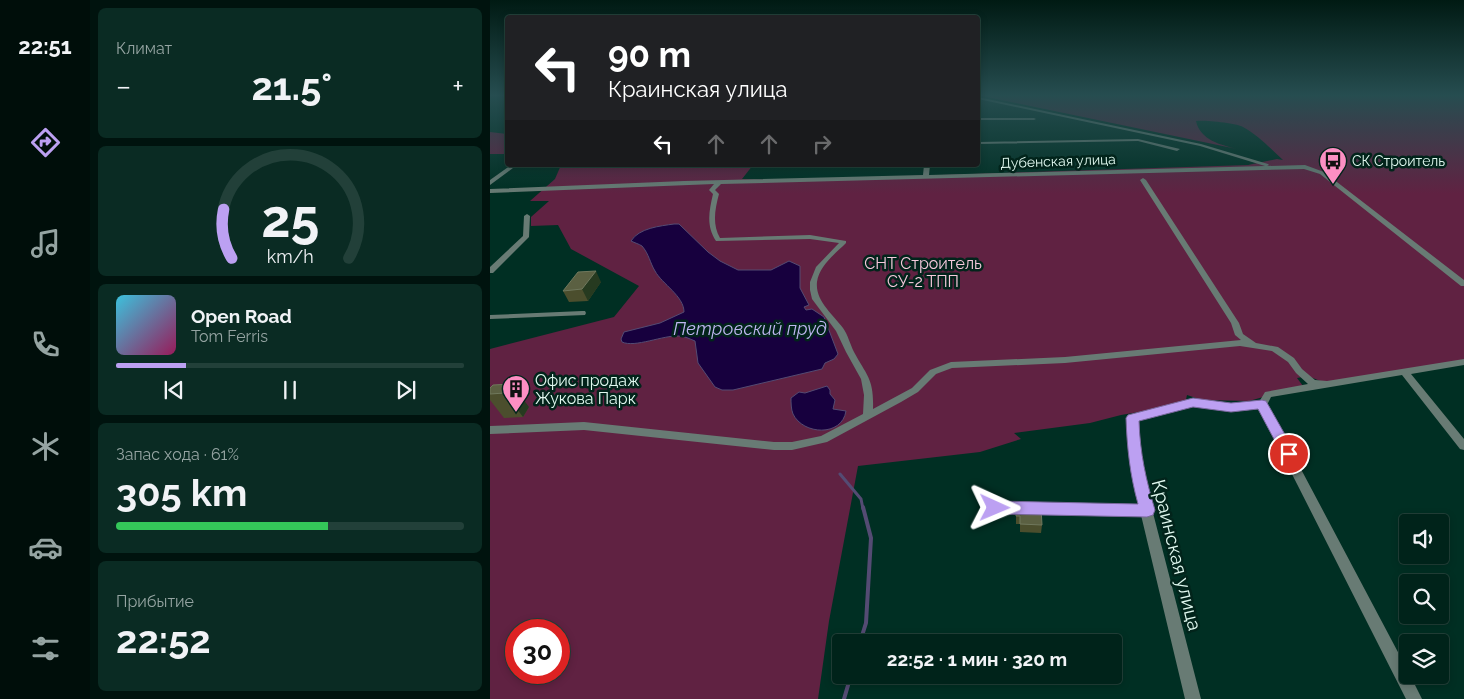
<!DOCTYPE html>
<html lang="ru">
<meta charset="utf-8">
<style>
body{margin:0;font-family:Raleway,sans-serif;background:#0a2b23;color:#f1f3f6;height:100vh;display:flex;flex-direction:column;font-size:19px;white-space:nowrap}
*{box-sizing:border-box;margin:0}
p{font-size:16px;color:#95a4a2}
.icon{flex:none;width:28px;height:28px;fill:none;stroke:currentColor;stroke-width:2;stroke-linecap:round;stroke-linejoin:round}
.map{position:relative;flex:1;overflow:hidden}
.details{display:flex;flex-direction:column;gap:8px;padding:8px;background:#00130e;width:400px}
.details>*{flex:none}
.banner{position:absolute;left:15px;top:15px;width:475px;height:152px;border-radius:5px;box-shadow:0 2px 8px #0003,0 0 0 1px #224039;background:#202124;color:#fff;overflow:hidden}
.tools{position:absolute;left:909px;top:514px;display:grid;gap:10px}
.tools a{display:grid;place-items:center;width:50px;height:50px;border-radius:5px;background:#00231a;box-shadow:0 2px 8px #0003,0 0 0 1px #224039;font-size:25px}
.speed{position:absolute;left:15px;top:619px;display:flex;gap:10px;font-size:25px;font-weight:700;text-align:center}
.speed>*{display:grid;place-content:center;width:65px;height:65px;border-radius:50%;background:#00231a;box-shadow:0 2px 8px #0003,0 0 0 1px #224039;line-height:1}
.speed .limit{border:8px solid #d22;background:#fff;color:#111}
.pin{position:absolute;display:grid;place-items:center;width:42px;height:42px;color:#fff;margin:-21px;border:2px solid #fff;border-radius:50%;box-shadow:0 1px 5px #0007}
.me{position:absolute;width:55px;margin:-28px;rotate:91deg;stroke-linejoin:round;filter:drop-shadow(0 0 4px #0008)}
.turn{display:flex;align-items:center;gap:18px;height:105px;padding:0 20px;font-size:22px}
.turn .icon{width:65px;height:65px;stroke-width:2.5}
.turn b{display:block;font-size:35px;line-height:42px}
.lanes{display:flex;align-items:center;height:48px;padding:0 20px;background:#0003;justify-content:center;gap:25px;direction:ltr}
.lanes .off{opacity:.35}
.big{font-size:38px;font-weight:700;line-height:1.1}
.details .widget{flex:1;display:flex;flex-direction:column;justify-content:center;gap:8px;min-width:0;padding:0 18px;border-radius:8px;background:#0a2b23}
.details .dial{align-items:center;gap:0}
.dial svg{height:130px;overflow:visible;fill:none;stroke:#224039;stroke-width:7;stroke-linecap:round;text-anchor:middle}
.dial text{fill:#f1f3f6;stroke:none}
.song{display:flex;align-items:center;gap:15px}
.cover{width:60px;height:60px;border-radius:8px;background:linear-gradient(135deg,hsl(190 70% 55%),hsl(330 70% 35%))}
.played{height:5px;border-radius:2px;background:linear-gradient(90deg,#bca0f2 20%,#224039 20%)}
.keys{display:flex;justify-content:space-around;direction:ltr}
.heat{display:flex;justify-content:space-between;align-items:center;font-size:28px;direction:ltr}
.charge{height:8px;border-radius:4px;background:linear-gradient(90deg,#34c759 61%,#224039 0)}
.trip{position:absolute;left:342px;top:634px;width:290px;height:50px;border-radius:5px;background:#00231a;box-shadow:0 2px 8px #0003,0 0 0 1px #224039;font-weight:700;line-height:50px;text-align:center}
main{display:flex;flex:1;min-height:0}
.menu{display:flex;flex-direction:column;width:90px;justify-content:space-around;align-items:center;background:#000e0a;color:#95a4a2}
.menu .icon{width:35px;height:35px}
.menu .current{color:#bca0f2}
.menu b{font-size:22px;color:#f1f3f6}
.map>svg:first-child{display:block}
</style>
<main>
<nav class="menu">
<b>22:51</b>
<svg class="icon current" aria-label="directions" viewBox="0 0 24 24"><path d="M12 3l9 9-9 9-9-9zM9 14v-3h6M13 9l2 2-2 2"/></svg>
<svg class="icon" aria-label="music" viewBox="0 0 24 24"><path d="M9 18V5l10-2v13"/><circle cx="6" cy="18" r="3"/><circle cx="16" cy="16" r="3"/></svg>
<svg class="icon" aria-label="phone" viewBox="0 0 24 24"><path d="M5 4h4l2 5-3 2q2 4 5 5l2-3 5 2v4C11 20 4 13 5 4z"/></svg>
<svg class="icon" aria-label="climate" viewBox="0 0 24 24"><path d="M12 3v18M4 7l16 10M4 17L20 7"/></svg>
<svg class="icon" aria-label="car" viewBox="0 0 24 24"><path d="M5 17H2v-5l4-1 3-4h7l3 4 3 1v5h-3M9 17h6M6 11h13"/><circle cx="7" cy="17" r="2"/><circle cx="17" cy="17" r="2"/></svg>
<svg class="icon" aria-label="filters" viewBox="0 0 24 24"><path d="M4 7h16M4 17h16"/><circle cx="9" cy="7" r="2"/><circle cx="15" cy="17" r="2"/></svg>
</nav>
<section class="details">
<div class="widget"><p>Климат</p>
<div class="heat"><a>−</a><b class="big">21.5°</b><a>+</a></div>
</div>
<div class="widget dial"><svg viewBox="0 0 100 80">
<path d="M14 69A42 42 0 1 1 86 69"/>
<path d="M14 69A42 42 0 0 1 9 39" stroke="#bca0f2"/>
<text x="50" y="56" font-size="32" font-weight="700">25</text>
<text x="50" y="72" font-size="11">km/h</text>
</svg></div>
<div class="widget">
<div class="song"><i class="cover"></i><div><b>Open Road</b><p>Tom Ferris</p></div></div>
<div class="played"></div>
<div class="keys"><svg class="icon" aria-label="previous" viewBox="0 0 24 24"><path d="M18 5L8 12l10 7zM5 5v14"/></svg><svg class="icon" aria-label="pause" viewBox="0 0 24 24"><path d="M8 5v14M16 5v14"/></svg><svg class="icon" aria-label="next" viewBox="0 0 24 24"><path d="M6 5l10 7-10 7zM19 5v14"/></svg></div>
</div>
<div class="widget"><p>Запас хода · 61%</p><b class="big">305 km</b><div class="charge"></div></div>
<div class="widget"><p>Прибытие</p><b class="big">22:52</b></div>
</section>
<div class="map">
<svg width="974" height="699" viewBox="0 0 974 699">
<rect width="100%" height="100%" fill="#002f23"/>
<!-- green -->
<path fill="#602242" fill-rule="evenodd" d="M492,96H974V360L835,383L818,376L807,378L813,386L759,401L712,400L697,395L695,404L631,415L600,423L524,433L531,439L490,452L368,466L339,621L328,699H0V349L124,317L149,286L81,249L68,225L41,226V217L59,201H40L65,179L71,165H263L252,179L297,180L758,165L787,159L793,160C781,149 768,135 753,127C746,123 715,120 706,121C710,140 731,145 747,149ZM26,630H69V672H26Z
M0,132L17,134V154H0Z"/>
<!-- water -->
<path fill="#17003e" stroke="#544b73" d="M184,224H189L218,252L230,261L248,270H281L299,261L310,266V288L319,305L314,307L316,310L322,309L334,317L348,354L344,359L335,363L332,369L243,390H232L225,387L208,363L205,341C200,339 194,336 189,336C173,335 145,348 132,342L131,339L134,332L170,323L194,312C194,296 172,284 165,271C160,263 159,254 152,246C149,244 145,243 141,241C149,228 170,226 184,224Z
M337,386L340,390V394L345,400L343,409L356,411C352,437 313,435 303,414C301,409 301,403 301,398L309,392L315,393Z"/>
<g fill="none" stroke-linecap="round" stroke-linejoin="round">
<!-- stream-far1 -->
<path stroke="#544b73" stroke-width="3" d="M350,474L371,499L373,509"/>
<!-- stream -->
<path stroke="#544b73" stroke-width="4" d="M370,642L376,623L381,538L373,507
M354,699L361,675"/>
<!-- minor -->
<path fill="#687b74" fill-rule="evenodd" d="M488,97L711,144L778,164L779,165L777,166L815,165L834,172L974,280V286H971L830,174L814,169L231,184L225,190L229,194C225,209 222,224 230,238L320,235L356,241V243C345,254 329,266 327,282C325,301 343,314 353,328C358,335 360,344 364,352C377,376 384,379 383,409L422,388L440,370L461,362L575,357L751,340L745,335L741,323L650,180L653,178L656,180L749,323L753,334L766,343L788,347L804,358L812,369L825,380L837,381L974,359V365L921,374L974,439V450L970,449L912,375L781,397L777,405L918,671V675H920L932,699H916L769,409L741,412L703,405L648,420L649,451L654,478L711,699H695L651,515L505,513L501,512L499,508L501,504L505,503L649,505C642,475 639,449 638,418L639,415L703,399L741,404L769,402L775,392L818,384L806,373L798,362L782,351L750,346L575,363L462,368L446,374L428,392L411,402L337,442L302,450H284L94,430L0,434V426L94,422L284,442H302L331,436L373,414L374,395L371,379L356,352L346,331L322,299L320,290V282L326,267L349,243L320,239L226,241C216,226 219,211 223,194L219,190L224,184L0,193V189L194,181L433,175L434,165H440L439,175L775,166L710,146L488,99Z
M488,118H544L546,119L544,120H488Z
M648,139L690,149L687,151L648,141L488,144V142Z
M21,165H27L0,185V180Z
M37,214L40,216L39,237L3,273H0V267L33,236L34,216Z
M92,311H95L96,313L95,315L0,319V315Z"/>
</g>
<!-- wall -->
<path fill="#4b4e2d" d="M111,282L98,301L79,302L73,291Z
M3,385L39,407L33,417L14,418L0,400V388Z
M526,508L552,525L551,533L530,532V524H526Z"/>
<!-- shaded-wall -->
<path fill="#263a20" d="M106,271L111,282L98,301L92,289Z
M22,384L39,407L33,417L15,393Z"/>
<!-- building -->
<path fill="#5b6042" stroke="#70785d" d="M106,271L92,289L73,291L88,272Z
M22,384L15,393L0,394V388L3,385Z
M526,508H551L552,525L530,524V516H526Z"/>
<!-- sky -->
<linearGradient id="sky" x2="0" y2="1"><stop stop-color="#001a13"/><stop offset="0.49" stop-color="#264d50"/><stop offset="1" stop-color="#264d50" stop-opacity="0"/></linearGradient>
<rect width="974" height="194" fill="url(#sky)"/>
<!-- route -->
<path fill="#bca0f2" stroke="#7a689d" d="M703,398L741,403L772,400L776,401L806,454L804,458L799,459L794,458L768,409L741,412L703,407L649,421C650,453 656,480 665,510L663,515L657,517L505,514L500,512L498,508L500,503L505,501L648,504C640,475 637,448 636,418L638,415Z"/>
<!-- icons -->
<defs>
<symbol id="bus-pin" viewBox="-11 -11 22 30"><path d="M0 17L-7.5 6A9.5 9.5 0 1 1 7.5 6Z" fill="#fc8fc3" stroke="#02241b"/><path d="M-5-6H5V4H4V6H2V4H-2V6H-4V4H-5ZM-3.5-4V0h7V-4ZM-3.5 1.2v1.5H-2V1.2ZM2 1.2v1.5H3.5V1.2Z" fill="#111"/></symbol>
<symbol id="building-pin" viewBox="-11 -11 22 30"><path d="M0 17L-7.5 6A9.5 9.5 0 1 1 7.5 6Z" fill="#fc8fc3" stroke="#02241b"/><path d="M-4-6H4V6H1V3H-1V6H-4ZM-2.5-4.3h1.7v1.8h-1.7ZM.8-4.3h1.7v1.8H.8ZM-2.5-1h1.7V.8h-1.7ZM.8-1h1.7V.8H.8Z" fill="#111"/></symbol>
</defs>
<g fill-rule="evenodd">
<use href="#bus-pin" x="827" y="145" width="32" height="43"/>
<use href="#building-pin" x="10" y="373" width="32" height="43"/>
</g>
<g text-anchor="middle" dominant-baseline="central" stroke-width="5" stroke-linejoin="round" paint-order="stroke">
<!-- far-street labels -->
<g font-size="14" fill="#e1f9f0" stroke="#02241b">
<text transform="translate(568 161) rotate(-2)">Дубенская улица</text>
</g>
<!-- far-poi labels -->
<g font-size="14" fill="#e1f9f0" stroke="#02241b" text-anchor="start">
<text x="862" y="161">СК Строитель</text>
</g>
<!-- park labels -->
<g font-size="16" fill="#f6c9dc" stroke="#02241b">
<text x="433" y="263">СНТ Строитель<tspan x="433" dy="18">СУ-2 ТПП</tspan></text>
</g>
<!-- poi labels -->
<g font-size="16" fill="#e1f9f0" stroke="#02241b" text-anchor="start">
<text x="45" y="380">Офис продаж<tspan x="45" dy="18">Жукова Парк</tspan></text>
</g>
<!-- water labels -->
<g font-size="18" font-style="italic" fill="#bfb6f1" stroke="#02241b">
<text x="260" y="328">Петровский пруд</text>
</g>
<!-- near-street labels -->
<g font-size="19" fill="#e1f9f0" stroke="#02241b">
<text transform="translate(687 555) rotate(76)">Краинская улица</text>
</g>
</g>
</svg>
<div class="tools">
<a><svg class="icon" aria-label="sound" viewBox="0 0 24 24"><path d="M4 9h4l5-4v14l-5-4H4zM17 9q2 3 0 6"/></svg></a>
<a><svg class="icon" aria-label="search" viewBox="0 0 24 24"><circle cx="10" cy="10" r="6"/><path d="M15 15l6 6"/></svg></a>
<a><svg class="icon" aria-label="layers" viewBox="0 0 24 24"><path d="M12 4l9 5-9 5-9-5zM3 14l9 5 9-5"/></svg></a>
</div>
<div class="speed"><div class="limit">30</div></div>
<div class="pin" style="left:799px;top:454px;background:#d93025"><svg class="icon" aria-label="arrive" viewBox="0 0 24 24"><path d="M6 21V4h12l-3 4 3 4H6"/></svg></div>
<svg class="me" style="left:505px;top:508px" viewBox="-20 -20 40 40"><path d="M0-17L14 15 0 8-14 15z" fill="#bca0f2" stroke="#fff" stroke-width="4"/></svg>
<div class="trip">22:52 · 1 мин · 320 m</div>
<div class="banner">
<div class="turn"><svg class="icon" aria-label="left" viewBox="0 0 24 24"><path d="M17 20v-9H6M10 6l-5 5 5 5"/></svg><div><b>90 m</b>Краинская улица</div></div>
<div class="lanes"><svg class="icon" aria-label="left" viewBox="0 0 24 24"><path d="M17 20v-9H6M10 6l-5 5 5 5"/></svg><svg class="icon off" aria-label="ahead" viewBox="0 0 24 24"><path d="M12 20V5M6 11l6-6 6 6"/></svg><svg class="icon off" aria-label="ahead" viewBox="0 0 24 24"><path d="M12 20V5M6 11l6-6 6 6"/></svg><svg class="icon off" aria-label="right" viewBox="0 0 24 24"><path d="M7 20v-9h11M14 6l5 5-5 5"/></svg></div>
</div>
</div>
</main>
